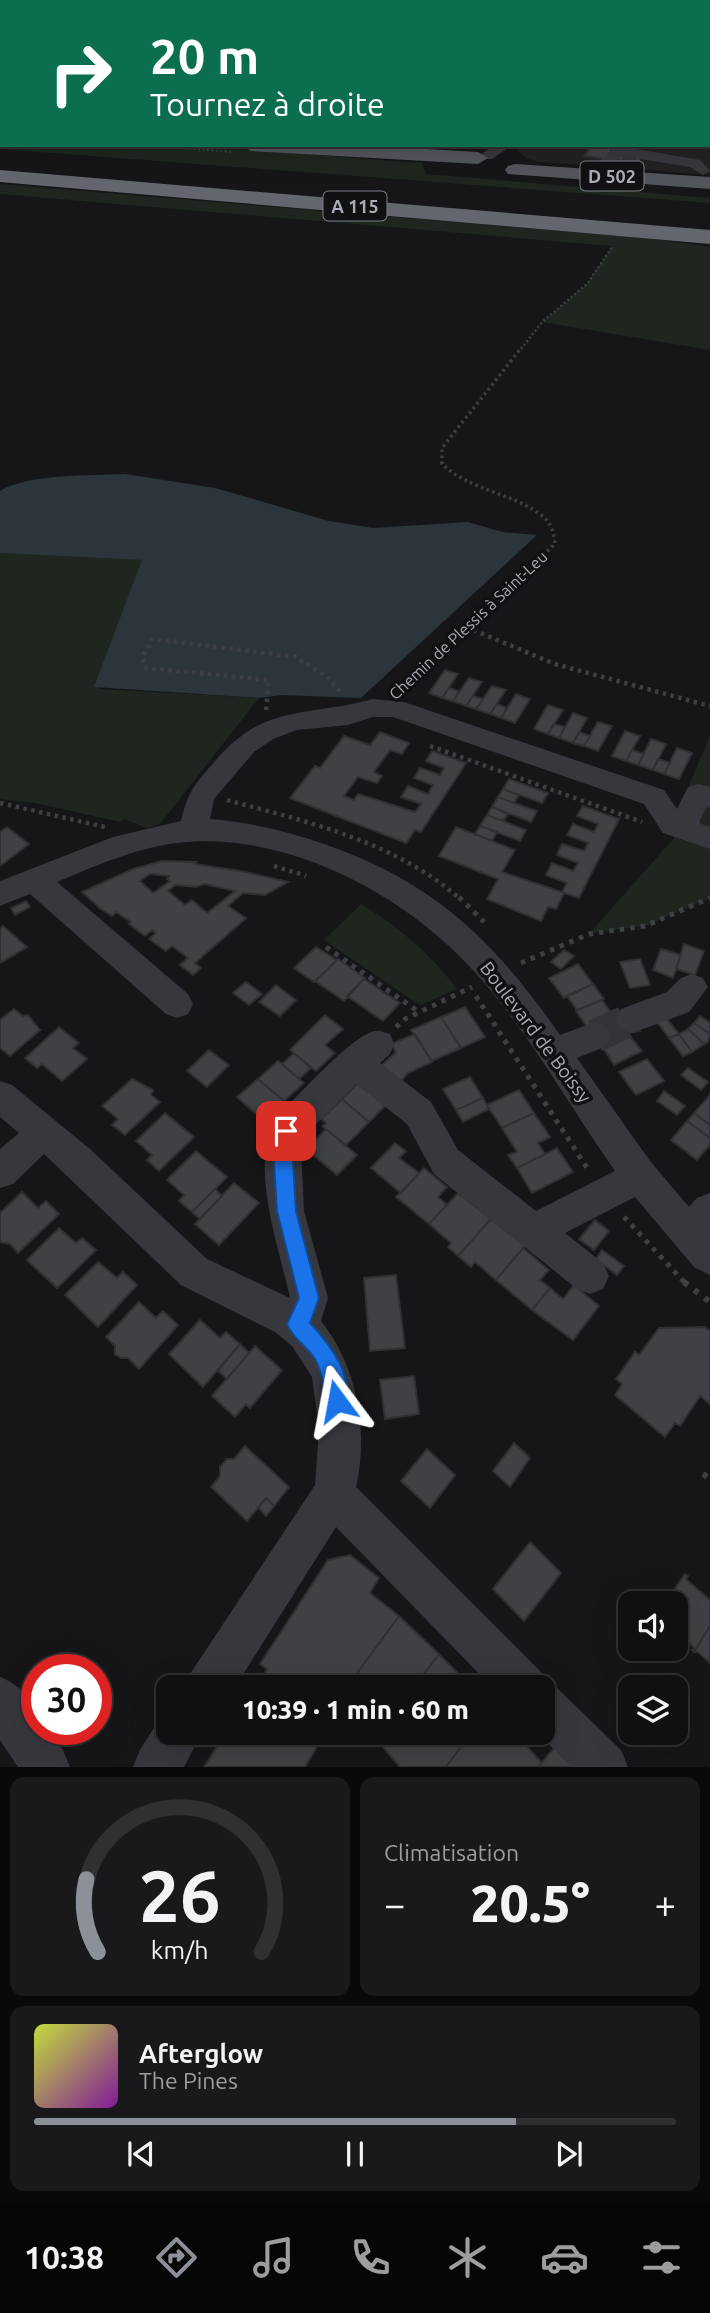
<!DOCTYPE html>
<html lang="fr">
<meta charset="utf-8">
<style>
body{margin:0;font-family:Ubuntu,sans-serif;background:#19191b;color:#f1f3f6;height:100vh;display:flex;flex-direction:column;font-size:26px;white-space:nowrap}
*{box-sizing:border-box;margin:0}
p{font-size:23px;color:#9c9d9f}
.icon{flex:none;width:38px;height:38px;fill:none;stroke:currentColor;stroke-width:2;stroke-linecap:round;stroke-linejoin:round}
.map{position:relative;height:1767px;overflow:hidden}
.details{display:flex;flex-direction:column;gap:10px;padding:10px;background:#09090a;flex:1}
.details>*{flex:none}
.banner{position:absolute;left:0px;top:0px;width:710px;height:147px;box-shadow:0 7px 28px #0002,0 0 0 2px #303032;background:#0b6e4f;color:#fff;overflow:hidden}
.fabs{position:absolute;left:618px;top:1591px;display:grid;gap:14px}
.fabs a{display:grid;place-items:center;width:70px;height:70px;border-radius:14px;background:#101012;box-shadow:0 7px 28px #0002,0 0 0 2px #303032;font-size:35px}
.speed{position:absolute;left:21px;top:1654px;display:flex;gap:14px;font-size:35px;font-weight:700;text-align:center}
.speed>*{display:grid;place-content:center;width:91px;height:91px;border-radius:50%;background:#101012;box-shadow:0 7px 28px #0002,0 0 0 2px #303032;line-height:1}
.speed .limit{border:10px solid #d22;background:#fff;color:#111}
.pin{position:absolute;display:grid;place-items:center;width:60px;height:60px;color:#fff;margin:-30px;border-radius:14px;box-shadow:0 4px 10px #0006}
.me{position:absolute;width:77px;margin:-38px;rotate:347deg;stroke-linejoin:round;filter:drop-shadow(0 0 5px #0008)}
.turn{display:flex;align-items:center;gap:24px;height:147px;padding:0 35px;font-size:32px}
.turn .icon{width:91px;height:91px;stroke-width:2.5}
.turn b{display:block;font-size:49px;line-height:60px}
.big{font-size:52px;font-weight:800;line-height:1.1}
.details .card{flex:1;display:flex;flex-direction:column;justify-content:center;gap:10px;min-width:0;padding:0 24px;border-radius:14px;background:#19191b}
.details .dial{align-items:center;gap:0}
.dial svg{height:182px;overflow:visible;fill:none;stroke:#303032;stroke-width:7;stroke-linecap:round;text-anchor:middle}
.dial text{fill:#f1f3f6;stroke:none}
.song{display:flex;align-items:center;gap:21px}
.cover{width:84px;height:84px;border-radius:10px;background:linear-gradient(135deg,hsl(70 70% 55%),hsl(290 70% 35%))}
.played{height:7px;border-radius:4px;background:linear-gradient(90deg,#8c9099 75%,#303032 75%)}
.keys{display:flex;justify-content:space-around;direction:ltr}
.heat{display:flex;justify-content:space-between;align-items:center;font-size:38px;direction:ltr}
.details .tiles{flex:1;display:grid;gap:10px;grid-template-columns:1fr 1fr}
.card:last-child{grid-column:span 2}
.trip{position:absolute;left:156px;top:1675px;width:399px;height:70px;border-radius:14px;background:#101012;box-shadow:0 7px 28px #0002,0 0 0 2px #303032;font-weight:800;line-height:70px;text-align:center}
.menu{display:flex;height:112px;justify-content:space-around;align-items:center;background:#060607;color:#9c9d9f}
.menu .icon{width:49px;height:49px}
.menu .current{color:#8c9099}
.menu b{font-size:32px;color:#f1f3f6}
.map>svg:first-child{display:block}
</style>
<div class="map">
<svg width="710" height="1767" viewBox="0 0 710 1767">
<rect width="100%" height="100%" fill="#161618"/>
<!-- built -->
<path fill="#222225" d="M709,75L710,175L540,162L528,159L515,149L518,145H709Z"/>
<!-- green -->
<path fill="#1e261f" d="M0,129L2,145H184L422,163L426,174L710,198V203L0,149Z
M0,184L646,238L710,247V350L542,322L587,284L612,246L0,194Z
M0,553L143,560L99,689L259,698L160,824L147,828L124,819L120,822L36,803L0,799Z
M710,736V898L648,925L589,934L682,829L698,794L688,787Z
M361,904C399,927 431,954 457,989L420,1005L324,940Z"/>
<!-- water -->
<path fill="#2c353c" d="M125,474L215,488L329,521L373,528L468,522L502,532L537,535L361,698L282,695L259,698L94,687L142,560L0,553V491C30,473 90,476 125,474Z"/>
<!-- building -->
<path fill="#404145" stroke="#303034" stroke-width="2" fill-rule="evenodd" d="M592,145L613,148L605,159L584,156Z
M617,154L641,158L634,168L621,166L624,161L606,158Z
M445,670L458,674L442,698L429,693Z
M469,678L482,682L466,706L453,701Z
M492,686L506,690L490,714L476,709Z
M449,688L459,691L453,701L442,698Z
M516,694L530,699L515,723L501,718Z
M473,696L483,699L476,709L466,706Z
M497,704L507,708L501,718L490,714Z
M548,705L563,710L548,734L534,729Z
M573,713L587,718L573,743L559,738Z
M598,722L612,726L598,751L584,746Z
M554,724L565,727L559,738L548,734Z
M625,731L640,736L626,761L612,756Z
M380,732L409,743L402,754L390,750L374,772L382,776L377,783L358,777L344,796L354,800L358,794L415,812L421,804L401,797L408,786L428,794L433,785L414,778L420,768L440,775L444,768L426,761L432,751L466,763L421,832L415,830L406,843L290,798L315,766L320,768L344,736L370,745Z
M579,732L590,736L584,746L573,743Z
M651,739L666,744L653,770L638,765Z
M677,748L692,753L679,779L664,774Z
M632,750L644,754L638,765L626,761Z
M658,759L670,763L664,774L653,770Z
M509,779L548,793L542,803L503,789Z
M503,789L519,795L514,803L498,797Z
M498,797L514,803L537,811L531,822L492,807Z
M583,806L619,819L579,898L564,893L556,909L548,907L541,921L487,899L498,879L439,856L456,827L515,850L502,872L562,892L567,883L546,875L552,863L573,871L578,863L557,855L562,844L584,851L588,843L567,835L573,824L594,832L598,824L577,816Z
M492,807L508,814L503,821L487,815Z
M487,815L503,821L526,830L520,841L480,826Z
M480,826L497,832L492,841L475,834Z
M7,827L29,844L0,866V832Z
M162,861L196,862L195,864L246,872L288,882L265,895L243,893L228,906L246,918L195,963L201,968L193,975L180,965L188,958L172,946L166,951L149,939L156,933L152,930L145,936L129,924L131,922L116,912L112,916L101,909L82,892L133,869ZM150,874L169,876L167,879L170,881L153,893L140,881ZM204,884L235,891L207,913L192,900L185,905L168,891L175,885L196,887Z
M26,901L30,907L15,915L11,908Z
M3,926L27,947L0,963V929Z
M684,944L704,951L695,975L676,969Z
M316,947L337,960L314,982L294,968Z
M661,949L681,955L673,978L653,970Z
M564,950L574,956L561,969L551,962Z
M338,959L365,978L344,1001L315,981Z
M640,959L650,985L630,988L620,962Z
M578,964L593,984L564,998L549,978Z
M364,979L400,1003L383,1021L347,996Z
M246,982L262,994L249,1005L233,993Z
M593,984L604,999L577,1010L567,996Z
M276,985L296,1000L280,1016L259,1002Z
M602,1000L613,1015L587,1027L576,1011Z
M465,1007L485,1037L461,1048L441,1017Z
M14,1009L23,1016L28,1015L40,1030L10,1056L0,1048V1020Z
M626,1010L640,1031L627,1033L642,1051L614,1065L589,1026Z
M325,1015L343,1029L325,1045L335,1053L316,1071L290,1050Z
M700,1016L710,1023V1034L694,1023Z
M441,1017L461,1048L432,1061L411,1030Z
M666,1018L679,1034L669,1038L657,1022Z
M694,1023L710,1034L708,1042L704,1044L688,1029Z
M59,1027L79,1043L73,1048L87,1059L62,1081L42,1064L37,1068L25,1058Z
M688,1029L704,1044L692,1052L679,1034Z
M415,1034L432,1062L408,1073L400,1082L381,1066L396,1052L391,1044Z
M679,1034L692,1052L683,1056L669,1038Z
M209,1050L229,1065L207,1087L187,1071Z
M294,1053L311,1068L299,1079L282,1064Z
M647,1059L664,1081L636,1095L619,1072Z
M278,1061L304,1083L284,1101L258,1079Z
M688,1068L708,1082L701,1090L681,1075Z
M470,1077L483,1098L456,1110L443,1089Z
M132,1079L153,1090L151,1095L160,1102L125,1135L112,1125L118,1119L102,1106Z
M258,1079L284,1101L264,1121L237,1097Z
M359,1082L387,1104L369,1122L342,1099Z
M519,1090L534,1113L502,1128L487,1105Z
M664,1091L685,1106L677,1115L657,1101Z
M710,1095V1125L694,1113Z
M483,1098L489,1109L463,1122L456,1110Z
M342,1099L369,1122L346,1145L322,1126L326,1123L321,1119Z
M165,1113L194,1137L159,1171L147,1160L152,1155L136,1141Z
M534,1113L550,1137L538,1143L545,1154L517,1168L508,1155L517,1152L502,1128Z
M694,1113L710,1125V1138L687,1121Z
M687,1121L710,1138V1145L697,1160L671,1140Z
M326,1129L357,1155L337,1175L306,1149Z
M395,1143L406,1151L399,1158L419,1173L401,1193L371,1168Z
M557,1148L573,1172L532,1193L517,1168Z
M196,1151L227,1177L192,1212L179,1201L184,1195L167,1180Z
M424,1168L447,1187L438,1197L447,1205L429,1224L396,1197Z
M234,1183L259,1203L219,1245L195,1224Z
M215,1189L222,1196L200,1219L192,1212Z
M22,1192L38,1208L46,1201L59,1214L18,1253L10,1244L0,1242V1213Z
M458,1193L491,1219L458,1256L448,1247L451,1243L429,1224Z
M491,1219L525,1246L496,1280L475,1262L471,1267L458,1256Z
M595,1220L609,1231L594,1250L579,1239Z
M59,1228L76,1243L82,1238L96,1250L57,1288L27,1260Z
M523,1248L549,1270L540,1280L550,1288L532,1310L496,1280Z
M602,1250L624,1266L617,1275L596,1259Z
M98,1262L117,1278L123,1272L137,1285L98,1327L65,1295Z
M396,1275L405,1348L370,1351L364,1278Z
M574,1285L599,1306L573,1340L532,1310L550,1288L563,1299Z
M139,1302L156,1318L163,1311L178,1325L139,1369L128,1358H121L115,1354V1346L106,1337Z
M200,1320L220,1338L226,1332L240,1344L203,1387L169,1354Z
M705,1327L710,1331V1404L700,1396L680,1426L675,1423L665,1437L615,1395L622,1384L616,1379L635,1352L639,1355L659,1328Z
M240,1344L249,1353L227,1379L218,1371Z
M255,1346L282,1370L250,1408L246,1404L235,1417L212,1396Z
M414,1376L419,1414L385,1419L380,1380Z
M514,1443L530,1458L510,1487L493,1471Z
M245,1446L289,1487L274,1506L266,1498L247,1521L211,1487L220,1476V1467L227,1459H234Z
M427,1449L455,1475L430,1508L401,1481Z
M266,1498L274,1506L266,1516L258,1507Z
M530,1542L561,1573L524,1621L493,1589Z
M350,1555L379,1578L370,1593L399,1616L347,1687H255L267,1669L260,1664L328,1560Z
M685,1574L688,1576L686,1579L710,1600V1626L694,1652L692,1650L694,1648L676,1630V1603H665Z
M399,1616L439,1654L414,1687H347Z
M710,1626V1663L698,1652H694Z
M439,1654L471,1687H414Z
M226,1732H326L305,1767H204Z
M379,1732H472L446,1767H400L375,1738Z
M472,1732H514L542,1763L538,1767H446Z
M559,1742L584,1767H538Z"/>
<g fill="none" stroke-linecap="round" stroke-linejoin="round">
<!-- minor-tunnel-far1 -->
<path stroke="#333438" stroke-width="17" stroke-dasharray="17 9" stroke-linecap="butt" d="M622,164L636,165"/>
<!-- minor-tunnel -->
<path stroke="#333438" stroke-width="33" stroke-dasharray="33 17" stroke-linecap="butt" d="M595,1036L632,1019"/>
<!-- path-far5 -->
<path stroke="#3d3f44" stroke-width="2" stroke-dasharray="2 2.5" stroke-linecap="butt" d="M643,0L645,2
M0,2L3,0
M680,2H685
M144,145L233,152"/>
<!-- path-far4 -->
<path stroke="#3d3f44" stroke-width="2.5" stroke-dasharray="2 2.5" stroke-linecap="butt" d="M521,349L542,322L587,284L613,246"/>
<!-- path-far3 -->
<path stroke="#3d3f44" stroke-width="3.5" stroke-dasharray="2.5 3.5" stroke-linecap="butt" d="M503,592L555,544C554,532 551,522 541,515C513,493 471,491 442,464V448L522,347"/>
<!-- path-far2 -->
<path stroke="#3d3f44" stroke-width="4.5" stroke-dasharray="3.5 4.5" stroke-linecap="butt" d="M466,627L555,664L710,706
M399,690L505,591
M266,710L269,680L146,668L142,658L152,639L296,657L327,677L343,694
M430,746L642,822
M227,800C308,822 396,842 460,899
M0,803L105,827
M274,866L306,876"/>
<!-- path-far1 -->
<path stroke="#3d3f44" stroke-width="5" stroke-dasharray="4.5 6" stroke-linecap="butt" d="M459,897L484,922
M326,947L419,1012
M521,963L589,934L645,926L710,898
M476,996L589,1171
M396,1027L405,1019L472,987
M624,1217L686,1284"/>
<!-- path -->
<path stroke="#3d3f44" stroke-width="6" stroke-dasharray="5 8" stroke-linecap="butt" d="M684,1282L710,1302
M703,1474L710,1479"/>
<!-- minor -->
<path fill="#37383d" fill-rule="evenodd" d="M80,0H99L100,2H81Z
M122,0H147L148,2H123Z
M190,0H203L189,2Z
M326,0H338L339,2H327Z
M399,0H411L412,2H400Z
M460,0H473L459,2Z
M497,0H519L520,2H498Z
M494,145H512L492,159H482L479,156Z
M619,146L700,160L710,171L703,175L690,167L622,156L603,173H593L590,170L593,167L614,148Z
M372,699L404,702L664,790L677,809L688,787L698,784L710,787V808L706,807L699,823L710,827V849L663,833L644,804L393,717H373L348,725L297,730L273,739L254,752L214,799L210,819C249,822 287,831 324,844C436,883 493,940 560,1035L595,1022L607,1026L611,1036L607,1046L577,1058L650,1161L689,1207L697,1198L710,1193V1275L694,1267L635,1197L565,1233L603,1263L609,1276L603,1289L590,1294L577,1289L434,1174L407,1124L356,1084L302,1138L301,1147L304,1211L328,1298L321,1321C357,1366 369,1431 356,1487L540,1671L545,1683L558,1689L621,1750L628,1767H571L537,1732H542V1687H492L336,1527L235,1687H185L192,1671L315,1485L319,1430L312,1377L292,1346L275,1332L181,1285L44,1154L13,1184L0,1188V1149L19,1133L0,1117V1081L12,1085L90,1149L207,1259L290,1298C279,1246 250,1172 274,1120C296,1098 343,1045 369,1033C377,1029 381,1031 390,1034L394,1044L390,1054L380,1063L431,1102L458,1150L536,1211L615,1171C567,1103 527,1028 470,967C401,892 283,830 177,843C136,848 95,866 57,882L188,994L193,1004L188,1014L177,1018L166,1014L30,894L0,906V881L113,837L181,821C188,791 195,784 215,761C266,702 305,718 372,699Z
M692,974L703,978L708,987L689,1012L632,1033L621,1029L616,1019L621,1009L667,992L681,978Z
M0,1677C23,1686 37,1704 37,1729H48L63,1750L70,1767H18L0,1740Z
M168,1713V1732H202L184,1767H133L140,1750L162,1715Z"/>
<!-- major -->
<path fill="#53555c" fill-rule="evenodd" d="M0,119H2V131H0Z
M242,145H357L478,152L488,158L478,164L251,151Z
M515,164L710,177V189L508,174L505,170L508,166Z"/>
<!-- highway -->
<path fill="#63666e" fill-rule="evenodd" d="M0,170L710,230V244L0,182Z"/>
</g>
<!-- route -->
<path fill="#1a73e8" stroke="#114b97" stroke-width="2" d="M286,1122L292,1125L295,1131L292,1147L296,1211L319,1298L310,1323C329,1343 357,1379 344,1408L337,1411L329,1408C322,1392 325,1375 315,1359C307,1346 293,1339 287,1324L299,1298L277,1211L273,1147L279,1125Z"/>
<g text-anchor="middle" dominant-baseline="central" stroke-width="7" stroke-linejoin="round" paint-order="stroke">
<!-- far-street labels -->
<g font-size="16" fill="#a8adb8" stroke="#111113">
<text transform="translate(468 625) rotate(-43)">Chemin de Plessis à Saint-Leu</text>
</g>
<!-- shield labels -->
<g fill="#111113" stroke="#7b7e86" stroke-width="2">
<rect x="580.5" y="161.5" width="63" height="29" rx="5"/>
<rect x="323.5" y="191.5" width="63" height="29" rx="5"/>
</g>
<g font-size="18" font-weight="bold" fill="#a8adb8">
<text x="612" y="176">D 502</text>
<text x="355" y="206">A 115</text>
</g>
<!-- street labels -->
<g font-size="19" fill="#a8adb8" stroke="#111113">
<text transform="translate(536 1032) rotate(53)">Boulevard de Boissy</text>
</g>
</g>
</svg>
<div class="fabs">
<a><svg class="icon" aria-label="sound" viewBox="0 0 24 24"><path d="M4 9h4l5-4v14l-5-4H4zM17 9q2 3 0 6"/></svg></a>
<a><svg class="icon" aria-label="layers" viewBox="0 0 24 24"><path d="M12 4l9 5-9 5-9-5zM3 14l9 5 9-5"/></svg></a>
</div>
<div class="speed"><div class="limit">30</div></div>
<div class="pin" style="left:286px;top:1131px;background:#d93025"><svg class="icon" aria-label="arrive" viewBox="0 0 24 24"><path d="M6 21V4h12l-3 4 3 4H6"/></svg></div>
<svg class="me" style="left:337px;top:1401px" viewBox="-20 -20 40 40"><path d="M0-17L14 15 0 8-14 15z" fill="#1a73e8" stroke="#fff" stroke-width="4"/></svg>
<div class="trip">10:39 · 1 min · 60 m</div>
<div class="banner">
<div class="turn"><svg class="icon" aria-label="right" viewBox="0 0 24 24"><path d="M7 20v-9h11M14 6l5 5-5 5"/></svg><div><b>20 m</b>Tournez à droite</div></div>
</div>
</div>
<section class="details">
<div class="tiles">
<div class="card dial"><svg viewBox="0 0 100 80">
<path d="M14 69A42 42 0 1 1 86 69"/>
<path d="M14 69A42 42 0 0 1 9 37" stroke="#8c9099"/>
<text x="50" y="56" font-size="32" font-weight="700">26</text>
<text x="50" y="72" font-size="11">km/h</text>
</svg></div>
<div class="card"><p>Climatisation</p>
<div class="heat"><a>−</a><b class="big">20.5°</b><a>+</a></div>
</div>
<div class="card">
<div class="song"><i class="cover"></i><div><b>Afterglow</b><p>The Pines</p></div></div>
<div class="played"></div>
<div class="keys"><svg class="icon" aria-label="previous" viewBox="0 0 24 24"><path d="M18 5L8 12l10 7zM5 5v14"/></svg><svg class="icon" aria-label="pause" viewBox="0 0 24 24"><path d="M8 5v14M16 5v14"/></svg><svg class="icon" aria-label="next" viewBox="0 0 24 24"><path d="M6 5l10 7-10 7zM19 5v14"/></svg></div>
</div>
</div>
</section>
<nav class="menu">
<b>10:38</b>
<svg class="icon current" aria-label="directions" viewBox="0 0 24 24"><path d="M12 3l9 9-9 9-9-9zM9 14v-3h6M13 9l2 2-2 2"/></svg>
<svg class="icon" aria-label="music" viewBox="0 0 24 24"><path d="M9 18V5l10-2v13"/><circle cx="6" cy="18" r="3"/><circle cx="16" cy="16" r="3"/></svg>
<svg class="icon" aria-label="phone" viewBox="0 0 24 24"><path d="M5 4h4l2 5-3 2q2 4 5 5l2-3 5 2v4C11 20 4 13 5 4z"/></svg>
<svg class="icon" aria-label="climate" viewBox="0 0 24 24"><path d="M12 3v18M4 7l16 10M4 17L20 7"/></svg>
<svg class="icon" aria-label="car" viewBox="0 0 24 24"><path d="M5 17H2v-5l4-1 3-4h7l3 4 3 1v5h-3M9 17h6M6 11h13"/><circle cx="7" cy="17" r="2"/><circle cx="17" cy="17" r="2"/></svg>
<svg class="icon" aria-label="filters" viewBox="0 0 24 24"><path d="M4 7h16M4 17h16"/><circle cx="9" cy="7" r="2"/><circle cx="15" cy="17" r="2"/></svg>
</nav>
